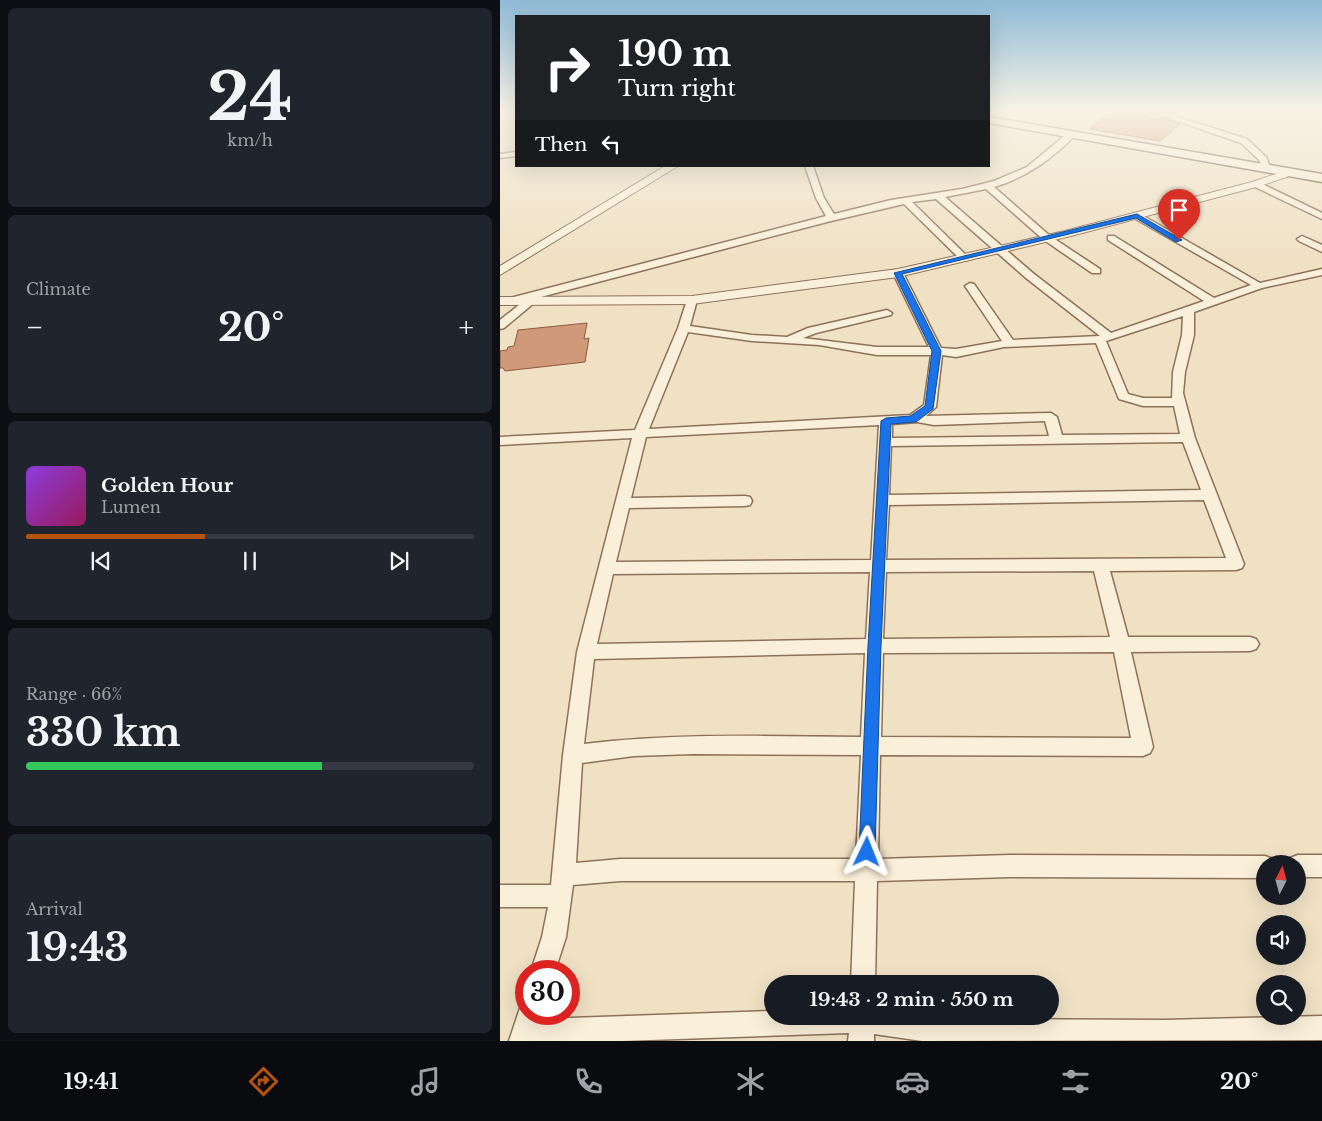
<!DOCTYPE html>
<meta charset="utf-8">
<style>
body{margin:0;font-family:"Libre Baskerville",serif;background:#20242c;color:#f1f3f6;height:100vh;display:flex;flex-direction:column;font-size:19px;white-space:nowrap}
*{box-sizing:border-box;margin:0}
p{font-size:16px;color:#9ea1a6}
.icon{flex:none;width:28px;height:28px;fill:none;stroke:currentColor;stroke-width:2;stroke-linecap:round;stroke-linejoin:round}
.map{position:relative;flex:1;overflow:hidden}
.panel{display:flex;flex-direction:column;gap:8px;padding:8px;background:#0d0f14;width:500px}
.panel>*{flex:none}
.guide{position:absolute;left:15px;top:15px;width:475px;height:152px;border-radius:0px;box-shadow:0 5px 20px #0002;background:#202124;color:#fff;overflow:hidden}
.needle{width:32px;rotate:6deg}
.buttons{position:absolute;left:756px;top:855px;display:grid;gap:10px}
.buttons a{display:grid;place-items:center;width:50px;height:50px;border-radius:50%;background:#171b24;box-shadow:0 5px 20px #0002;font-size:25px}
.speed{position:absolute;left:15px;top:960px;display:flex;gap:10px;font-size:25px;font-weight:700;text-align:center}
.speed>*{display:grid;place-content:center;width:65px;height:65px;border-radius:50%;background:#171b24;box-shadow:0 5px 20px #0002;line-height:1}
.speed .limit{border:8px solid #d22;background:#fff;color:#111}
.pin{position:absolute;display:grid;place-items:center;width:42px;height:42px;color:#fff;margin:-51px -21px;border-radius:50% 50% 50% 0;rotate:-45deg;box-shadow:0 0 5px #0007}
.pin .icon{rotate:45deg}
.me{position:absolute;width:55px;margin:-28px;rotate:2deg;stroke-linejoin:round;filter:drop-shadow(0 0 4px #0008)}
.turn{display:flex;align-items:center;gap:18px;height:105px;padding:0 20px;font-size:22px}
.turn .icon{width:65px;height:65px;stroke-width:2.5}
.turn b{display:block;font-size:35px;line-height:42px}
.then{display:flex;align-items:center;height:48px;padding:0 20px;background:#0003;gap:10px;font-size:19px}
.big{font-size:38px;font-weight:700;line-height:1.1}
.panel .card{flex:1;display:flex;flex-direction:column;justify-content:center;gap:8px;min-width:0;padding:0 18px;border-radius:8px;background:#20242c}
.panel .dial{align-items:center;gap:0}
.dial b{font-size:65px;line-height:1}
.song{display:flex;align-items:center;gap:15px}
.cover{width:60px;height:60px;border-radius:8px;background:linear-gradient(135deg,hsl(270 70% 55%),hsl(330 70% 35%))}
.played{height:5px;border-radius:2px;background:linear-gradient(90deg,#b45309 40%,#363941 40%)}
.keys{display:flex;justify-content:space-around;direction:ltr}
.heat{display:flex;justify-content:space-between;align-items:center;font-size:28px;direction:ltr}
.charge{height:8px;border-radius:4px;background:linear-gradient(90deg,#34c759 66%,#363941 0)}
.trip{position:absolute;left:264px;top:975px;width:295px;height:50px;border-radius:25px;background:#171b24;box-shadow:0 5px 20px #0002;font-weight:700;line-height:50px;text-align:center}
.tabs{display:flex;height:80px;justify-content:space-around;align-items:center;background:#090b0e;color:#9ea1a6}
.tabs .icon{width:35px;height:35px}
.tabs .selected{color:#b45309}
.tabs b{font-size:22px;color:#f1f3f6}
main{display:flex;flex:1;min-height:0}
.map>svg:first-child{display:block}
</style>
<main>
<section class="panel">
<div class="card dial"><b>24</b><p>km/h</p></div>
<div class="card"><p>Climate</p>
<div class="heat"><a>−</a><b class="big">20°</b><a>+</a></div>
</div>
<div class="card">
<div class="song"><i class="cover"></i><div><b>Golden Hour</b><p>Lumen</p></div></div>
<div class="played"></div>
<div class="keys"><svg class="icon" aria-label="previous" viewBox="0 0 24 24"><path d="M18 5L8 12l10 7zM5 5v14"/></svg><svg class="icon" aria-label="pause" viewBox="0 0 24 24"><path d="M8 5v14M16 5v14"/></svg><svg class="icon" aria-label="next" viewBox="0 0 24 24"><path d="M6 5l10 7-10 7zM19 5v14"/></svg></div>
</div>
<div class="card"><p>Range · 66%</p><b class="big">330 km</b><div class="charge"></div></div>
<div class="card"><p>Arrival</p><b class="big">19:43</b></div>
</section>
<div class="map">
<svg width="822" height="1041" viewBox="0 0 822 1041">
<rect width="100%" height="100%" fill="#f0e1c5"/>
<!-- building -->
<path fill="#d09979" stroke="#8d5a3e" d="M625,110H634L654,119L660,117L680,124L660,141L590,129L605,115Z
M87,323L84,339L89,338L85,362L5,371L3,368H0V351L7,350L8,347L14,346L18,330Z"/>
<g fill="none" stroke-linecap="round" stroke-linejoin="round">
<defs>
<path id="minor" d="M645,110H656L747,139L766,157L771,169L764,171L759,160L741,143Z
M569,132L576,134C554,158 525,178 494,187L550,236L600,269V273H592L544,240L486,189L445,197L534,274L611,333L704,301L608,240V236H614L714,298L751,285L634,218V214H640L760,283L822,269V275L762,288L694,312V335L685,372L683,393L695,438L744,564L742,568L736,570L610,571L628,637H750L756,639L759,644L756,649L750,651L631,652L653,747L650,753L643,756L380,755L378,859L510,855L765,856L773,859L775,864H765V878L510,877L377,881L375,984H351L355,881H120L73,885L66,937L55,971H31L42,937L48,907H0V885H51L63,755L77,652L132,438L0,445V437L135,430L178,328L187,300L192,297L197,300L190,326L252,335L287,337L308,328L387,310L392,313L391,315L316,333L303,338L377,347H429L393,273L398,270L403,273L441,348L456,349L502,341L465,286L470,283L474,284L513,340L600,336L526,278L436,199L412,202L467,256V260H461L404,204L331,221L33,299L35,301L34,303L4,328L0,329V320L24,301L10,304L5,301L6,299L326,216L316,198L305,166H313L324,198L334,214L391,200L462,189L494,181L527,167ZM683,316L682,335L673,372L672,398H643L628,394L606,341ZM188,332L252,341L319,345L377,355H431L424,405L410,415L149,429ZM596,343L619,399L643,406H674L680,434L562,435L557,417L551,413L426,416L436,407L442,355L456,357L504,347ZM545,421L549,436L392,438V424L417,422L434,425ZM379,425L371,560L116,562L129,508L245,506L250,505L252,501L250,497L245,496L131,498L146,437ZM683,442L701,490L389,495L391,446ZM704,500L726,558L386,560L389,505ZM594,571L610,637L383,639L386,572ZM370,572L366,639L97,644L113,574ZM614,652L631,738L381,737L383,653ZM365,653L361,737C269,736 176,733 84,744L94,659ZM193,754L361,755L356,859H120L76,863L82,763L134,756Z
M16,152V156L0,158V154Z
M756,181L822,213V219L753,186L752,184Z
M802,236L822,245V252L799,241L797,239Z
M798,855H822V877H798V864H788L790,858Z
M26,1003V1014H42L41,1019L272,1011V1016H424L440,1019L664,1020L822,1016V1040L422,1041L374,1034V1041H348L349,1033L122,1041H9L21,1005Z"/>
<path id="tertiary" d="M165,166H178L0,275V266Z
M788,170L793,173L792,175L760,186L571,236L398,277L192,304L0,305V297L192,296L398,269L565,231L752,182Z"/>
<path id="secondary" d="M489,117L822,174V182L489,123Z"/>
</defs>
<!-- minor casing -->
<use href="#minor" stroke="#8d725a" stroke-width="3"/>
<!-- tertiary casing -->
<use href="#tertiary" stroke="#8d725a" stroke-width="2"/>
<!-- secondary casing -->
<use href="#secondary" stroke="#6e533d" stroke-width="3"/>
<!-- minor -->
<use href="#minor" fill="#faefd9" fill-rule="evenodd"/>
<!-- tertiary -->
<use href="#tertiary" fill="#faefd9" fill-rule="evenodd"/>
<!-- secondary -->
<use href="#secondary" fill="#faefd9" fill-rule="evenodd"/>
</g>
<!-- sky -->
<linearGradient id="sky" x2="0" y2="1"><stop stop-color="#8ebad6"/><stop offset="0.43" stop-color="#f8f2e5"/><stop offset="1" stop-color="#f8f2e5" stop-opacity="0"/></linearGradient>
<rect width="822" height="256" fill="url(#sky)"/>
<!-- route -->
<path fill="#1a73e8" stroke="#114b97" d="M637,214L682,240L676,242L636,218L402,274L441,351L433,409L416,422L391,424L381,646L375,852L373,858L367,860L361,858L359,852L368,646L381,421L386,418L410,416L425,406L432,351L394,273Z"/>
</svg>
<div class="buttons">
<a><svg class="needle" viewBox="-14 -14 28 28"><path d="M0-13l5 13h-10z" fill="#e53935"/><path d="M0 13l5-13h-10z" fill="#9ea1a6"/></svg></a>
<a><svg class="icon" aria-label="sound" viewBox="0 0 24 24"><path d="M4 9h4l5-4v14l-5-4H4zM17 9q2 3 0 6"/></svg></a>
<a><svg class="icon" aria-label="search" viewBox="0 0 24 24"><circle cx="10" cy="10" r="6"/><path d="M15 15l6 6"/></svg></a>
</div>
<div class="speed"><div class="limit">30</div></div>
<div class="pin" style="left:679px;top:240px;background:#d93025"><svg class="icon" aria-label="arrive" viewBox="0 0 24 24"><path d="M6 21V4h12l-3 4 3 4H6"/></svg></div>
<svg class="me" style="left:367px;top:852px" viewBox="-20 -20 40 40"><path d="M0-17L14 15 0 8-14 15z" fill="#1a73e8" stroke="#fff" stroke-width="4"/></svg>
<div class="trip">19:43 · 2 min · 550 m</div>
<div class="guide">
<div class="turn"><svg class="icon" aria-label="right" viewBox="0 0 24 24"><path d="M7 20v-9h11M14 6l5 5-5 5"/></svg><div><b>190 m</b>Turn right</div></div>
<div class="then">Then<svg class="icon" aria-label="left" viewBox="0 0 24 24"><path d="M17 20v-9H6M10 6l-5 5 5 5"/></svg></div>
</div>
</div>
</main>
<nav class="tabs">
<b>19:41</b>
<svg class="icon selected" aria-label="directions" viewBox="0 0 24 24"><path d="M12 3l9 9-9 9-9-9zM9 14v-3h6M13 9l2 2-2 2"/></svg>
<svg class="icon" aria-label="music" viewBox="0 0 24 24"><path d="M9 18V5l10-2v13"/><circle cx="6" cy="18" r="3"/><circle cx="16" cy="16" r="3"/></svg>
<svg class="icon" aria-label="phone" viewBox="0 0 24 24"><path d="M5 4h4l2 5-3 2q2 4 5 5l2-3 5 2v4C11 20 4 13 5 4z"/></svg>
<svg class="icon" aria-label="climate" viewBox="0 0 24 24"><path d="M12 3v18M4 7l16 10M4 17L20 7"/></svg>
<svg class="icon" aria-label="car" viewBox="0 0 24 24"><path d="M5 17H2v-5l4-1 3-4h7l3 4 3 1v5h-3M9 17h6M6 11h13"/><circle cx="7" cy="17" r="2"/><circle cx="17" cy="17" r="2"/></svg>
<svg class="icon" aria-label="filters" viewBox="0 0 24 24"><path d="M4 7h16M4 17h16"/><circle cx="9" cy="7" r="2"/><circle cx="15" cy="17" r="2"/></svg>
<b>20°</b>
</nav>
